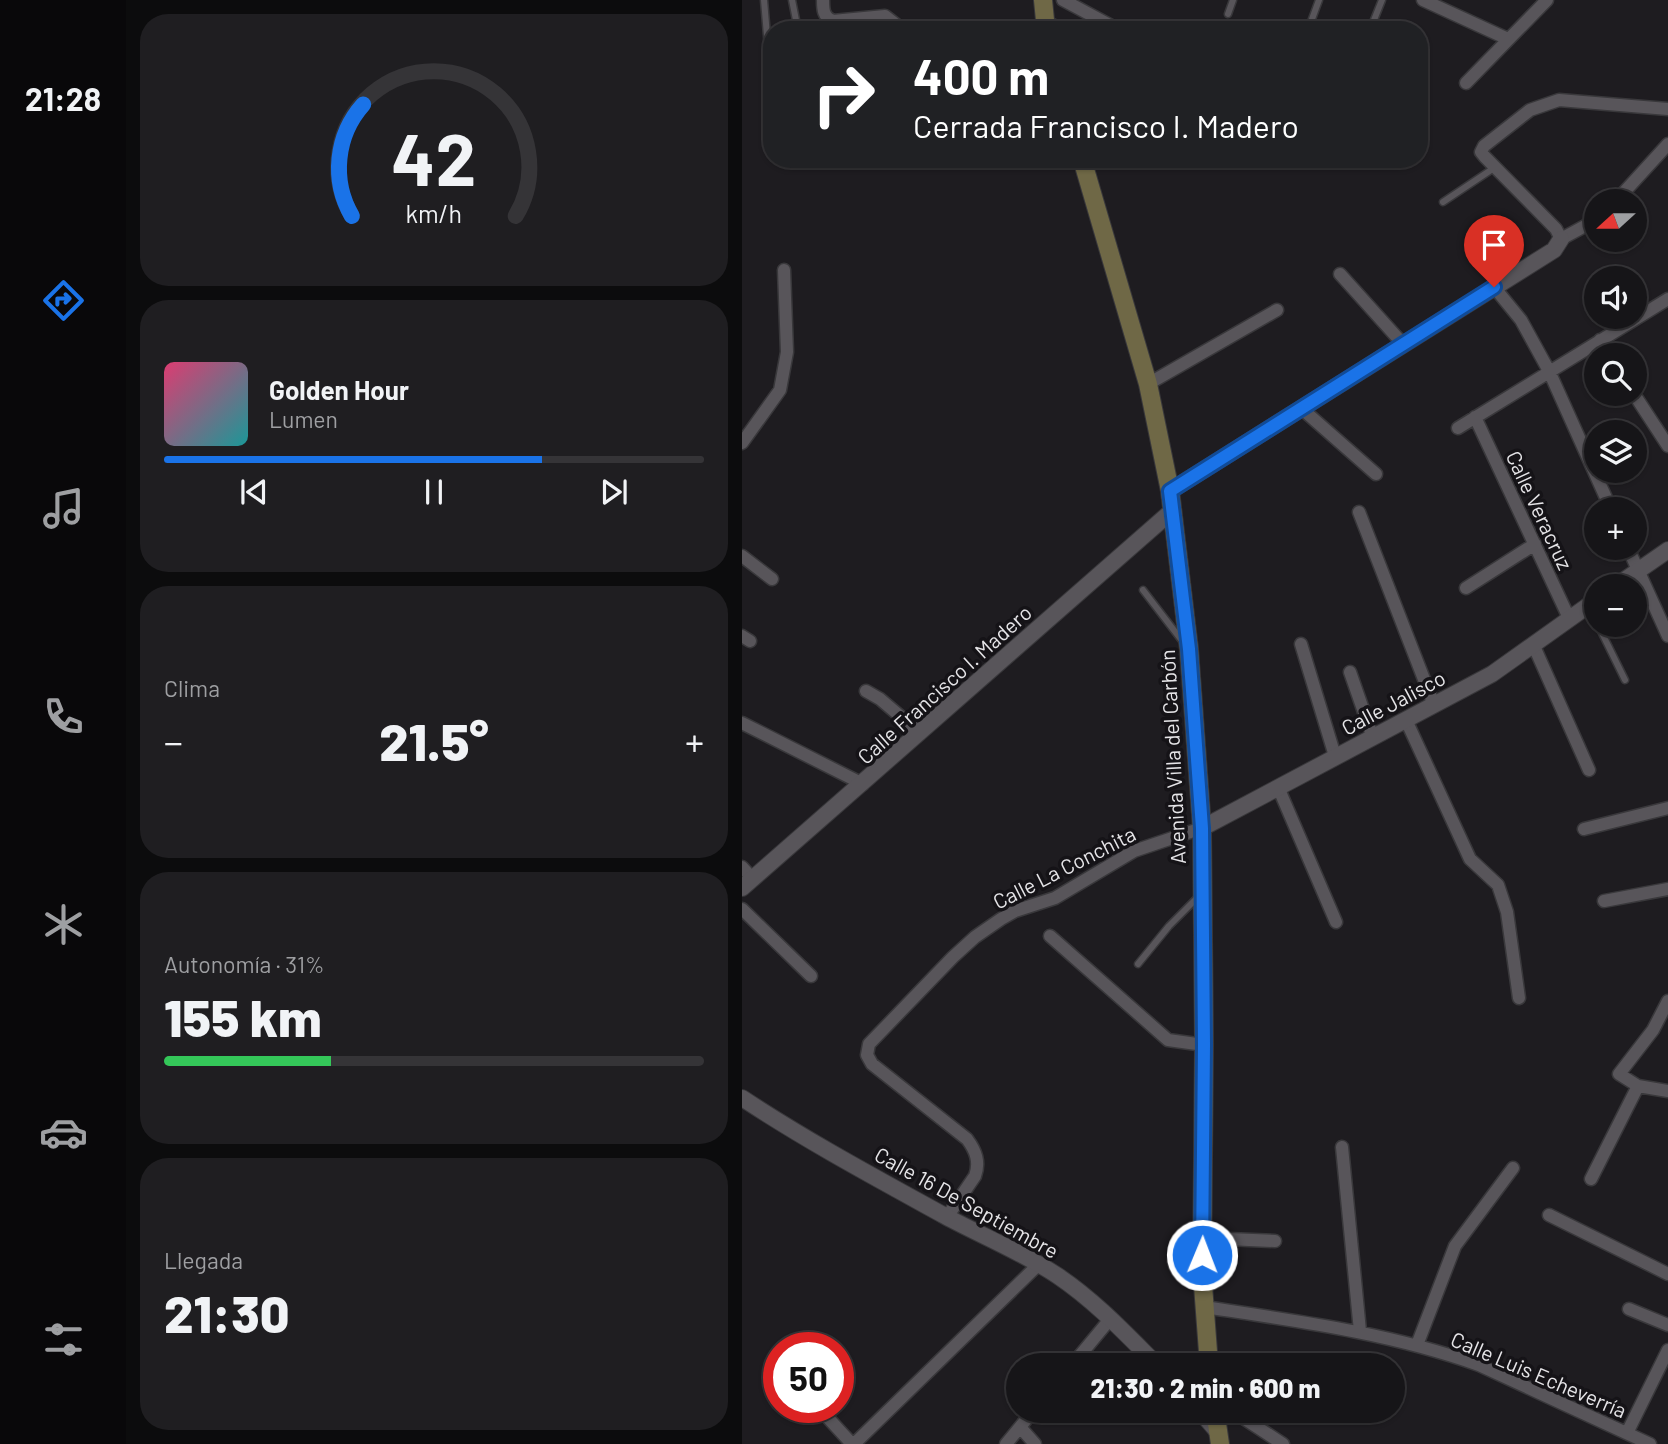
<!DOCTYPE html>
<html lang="es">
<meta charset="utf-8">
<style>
body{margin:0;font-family:Barlow,sans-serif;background:#1f1e21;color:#f1f3f6;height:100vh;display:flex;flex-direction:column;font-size:26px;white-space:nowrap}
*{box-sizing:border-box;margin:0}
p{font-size:23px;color:#9e9fa2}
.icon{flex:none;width:38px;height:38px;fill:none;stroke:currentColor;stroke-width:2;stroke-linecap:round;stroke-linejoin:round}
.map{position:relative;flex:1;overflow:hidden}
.panel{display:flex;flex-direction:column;gap:14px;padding:14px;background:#0c0c0d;width:616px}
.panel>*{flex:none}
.hud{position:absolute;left:21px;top:21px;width:665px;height:147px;border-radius:28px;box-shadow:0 2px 5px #0004,0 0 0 2px #353437;background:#202124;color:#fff;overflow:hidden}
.needle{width:46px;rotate:249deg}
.controls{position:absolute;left:842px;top:189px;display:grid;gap:14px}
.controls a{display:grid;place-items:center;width:63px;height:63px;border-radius:50%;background:#161518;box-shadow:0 2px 5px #0004,0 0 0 2px #353437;font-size:35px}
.speed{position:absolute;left:21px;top:1332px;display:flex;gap:14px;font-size:35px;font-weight:700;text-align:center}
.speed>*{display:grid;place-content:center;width:91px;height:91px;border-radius:50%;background:#161518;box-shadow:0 2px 5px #0004,0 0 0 2px #353437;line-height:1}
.speed .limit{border:10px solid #d22;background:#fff;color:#111}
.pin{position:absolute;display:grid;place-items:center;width:60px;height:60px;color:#fff;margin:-72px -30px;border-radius:50% 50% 50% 0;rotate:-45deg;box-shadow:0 0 7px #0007}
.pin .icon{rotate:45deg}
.me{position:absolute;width:77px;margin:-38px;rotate:1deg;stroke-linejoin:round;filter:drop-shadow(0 0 5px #0008)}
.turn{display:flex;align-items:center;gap:24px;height:147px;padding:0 35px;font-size:32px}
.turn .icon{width:91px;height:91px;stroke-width:2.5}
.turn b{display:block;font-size:49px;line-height:60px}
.big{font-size:52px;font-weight:800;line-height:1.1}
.panel .card{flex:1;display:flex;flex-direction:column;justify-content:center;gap:10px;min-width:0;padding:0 24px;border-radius:28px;background:#1f1e21}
.panel .dial{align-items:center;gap:0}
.dial svg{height:182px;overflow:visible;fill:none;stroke:#353437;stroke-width:7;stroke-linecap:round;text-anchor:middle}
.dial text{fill:#f1f3f6;stroke:none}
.song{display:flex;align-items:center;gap:21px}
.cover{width:84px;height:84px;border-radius:10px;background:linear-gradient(135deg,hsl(340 70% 55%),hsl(180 70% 35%))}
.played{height:7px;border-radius:4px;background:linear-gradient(90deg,#1a73e8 70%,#353437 70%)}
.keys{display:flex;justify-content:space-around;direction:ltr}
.heat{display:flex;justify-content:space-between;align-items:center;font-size:38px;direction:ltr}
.charge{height:10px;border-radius:5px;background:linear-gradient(90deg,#34c759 31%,#353437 0)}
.trip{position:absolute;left:264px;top:1353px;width:399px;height:70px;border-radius:35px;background:#161518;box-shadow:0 2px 5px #0004,0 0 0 2px #353437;font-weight:800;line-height:70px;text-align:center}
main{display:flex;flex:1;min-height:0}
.dock{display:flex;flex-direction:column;width:126px;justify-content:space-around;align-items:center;background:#09080a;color:#9e9fa2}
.dock .icon{width:49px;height:49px}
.dock .on{color:#1a73e8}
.dock b{font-size:32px;color:#f1f3f6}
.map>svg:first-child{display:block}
</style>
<main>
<nav class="dock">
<b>21:28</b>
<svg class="icon on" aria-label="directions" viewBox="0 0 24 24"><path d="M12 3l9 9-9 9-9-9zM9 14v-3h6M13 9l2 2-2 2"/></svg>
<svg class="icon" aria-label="music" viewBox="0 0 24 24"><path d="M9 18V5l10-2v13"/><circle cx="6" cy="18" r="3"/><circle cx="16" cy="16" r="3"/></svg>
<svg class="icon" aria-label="phone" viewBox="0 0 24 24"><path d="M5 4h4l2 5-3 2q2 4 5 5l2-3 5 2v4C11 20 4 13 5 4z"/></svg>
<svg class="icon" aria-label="climate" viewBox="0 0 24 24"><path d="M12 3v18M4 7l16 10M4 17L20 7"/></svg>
<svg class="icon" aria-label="car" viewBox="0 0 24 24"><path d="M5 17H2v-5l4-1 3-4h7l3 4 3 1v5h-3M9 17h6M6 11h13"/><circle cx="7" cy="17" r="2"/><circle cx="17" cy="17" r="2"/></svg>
<svg class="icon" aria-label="filters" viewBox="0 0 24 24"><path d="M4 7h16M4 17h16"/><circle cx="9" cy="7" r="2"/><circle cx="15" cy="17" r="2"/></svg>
</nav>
<section class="panel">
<div class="card dial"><svg viewBox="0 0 100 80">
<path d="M14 69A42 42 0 1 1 86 69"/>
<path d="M14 69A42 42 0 0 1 19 20" stroke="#1a73e8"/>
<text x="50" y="56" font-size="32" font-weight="700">42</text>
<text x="50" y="72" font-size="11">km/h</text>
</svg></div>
<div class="card">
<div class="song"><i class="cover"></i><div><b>Golden Hour</b><p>Lumen</p></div></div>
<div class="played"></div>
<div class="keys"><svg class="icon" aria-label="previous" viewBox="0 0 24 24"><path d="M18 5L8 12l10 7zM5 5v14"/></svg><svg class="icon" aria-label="pause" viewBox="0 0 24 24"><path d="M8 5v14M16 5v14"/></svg><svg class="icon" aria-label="next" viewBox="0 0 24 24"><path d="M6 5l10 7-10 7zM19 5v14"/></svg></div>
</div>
<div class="card"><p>Clima</p>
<div class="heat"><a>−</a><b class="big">21.5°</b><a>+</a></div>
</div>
<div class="card"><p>Autonomía · 31%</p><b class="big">155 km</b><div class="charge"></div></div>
<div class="card"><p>Llegada</p><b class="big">21:30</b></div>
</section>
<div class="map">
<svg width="926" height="1444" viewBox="0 0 926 1444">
<rect width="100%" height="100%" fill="#1e1c20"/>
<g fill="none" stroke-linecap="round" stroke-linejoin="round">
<defs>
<path id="service" d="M22,0L27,59
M50,0L55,25
M486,14L491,0
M307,20L327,30
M566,30L577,0
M628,30L640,0
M701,202L752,168
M401,590L441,642
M848,607L854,620
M856,625L883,680
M396,964L427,926L456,897"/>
<path id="minor" d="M81,0C81,9 81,17 91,21L143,16L161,30
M321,0L377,30
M681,0L766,39
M724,83L805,0
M874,201L926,144
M854,220L819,239L814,229L743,157L739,152L742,146L788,110L817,100L926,109
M598,274L661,344
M752,287L779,320L807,371L869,509
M858,340L868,355
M406,384L535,310
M892,394L926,446
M559,408L634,474
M733,417L827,618
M716,428L926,299
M0,443L38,390L45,352L42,270
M617,512L692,705
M886,548L926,636
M0,556L30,579
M724,588L793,544
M0,636L8,641
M559,644L593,756
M791,644L847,770
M608,672L631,738
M124,691L138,699L178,733
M664,720L728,859L756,885L765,912L777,998
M0,723L121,784
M536,787L594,922
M842,829L926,808
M0,867L11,879
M862,901L926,889
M0,909L69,976
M308,936L426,1040L462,1045
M896,1086L926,1091
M600,1147L618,1331
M849,1179L896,1086L877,1074L911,1030L926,1001
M807,1215L926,1274
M205,1217L233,1176C238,1162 234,1151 225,1139L130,1064L125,1055L127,1044L211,957L233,937L259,919L273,911L313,898L392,851L460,828
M461,1238L533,1241
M462,1307C555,1321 648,1333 737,1365L908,1444
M887,1309L926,1325
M675,1345L713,1246L771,1168
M34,1360L37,1363
M330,1365L369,1318
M76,1407L110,1444
M489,1410L541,1444
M397,1415L401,1410
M278,1427L293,1444
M885,1433L926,1350
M112,1444L297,1264
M264,1444L292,1410"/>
<path id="tertiary" d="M428,491L812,250L819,239
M874,586L926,550
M460,828L750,674L854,600
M0,888L431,510
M0,1098C65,1141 134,1178 203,1216C240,1236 280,1252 316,1276C353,1301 383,1333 415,1365
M457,1410L475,1431"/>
<path id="secondary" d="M301,0L304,30
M340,159L406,384L428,491L447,649L460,828L462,1045L460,1272L467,1365
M473,1410L478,1444"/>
</defs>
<!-- service casing -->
<use href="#service" stroke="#39383b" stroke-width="9"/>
<!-- minor casing -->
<use href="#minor" stroke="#39383b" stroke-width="15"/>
<!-- tertiary casing -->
<use href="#tertiary" stroke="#39383b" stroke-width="18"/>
<!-- secondary casing -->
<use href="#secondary" stroke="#39383b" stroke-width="20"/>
<!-- service -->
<use href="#service" stroke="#58555a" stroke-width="6"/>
<!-- minor -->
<use href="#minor" stroke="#58555a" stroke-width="12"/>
<!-- tertiary -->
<use href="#tertiary" stroke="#58555a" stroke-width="16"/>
<!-- secondary -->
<use href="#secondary" stroke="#6f6846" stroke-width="18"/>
</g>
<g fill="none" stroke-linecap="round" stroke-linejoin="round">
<defs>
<path id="route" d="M460,1255L462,1045L460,828L447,649L428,491L752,287"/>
</defs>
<!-- route casing -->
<use href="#route" stroke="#114b97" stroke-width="18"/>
<!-- route -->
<use href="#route" stroke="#1a73e8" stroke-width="12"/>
</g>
<g text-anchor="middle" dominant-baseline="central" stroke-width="7" stroke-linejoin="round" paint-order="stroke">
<!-- street labels -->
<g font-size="21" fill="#e6e5e8" stroke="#151317">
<text transform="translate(798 510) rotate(65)">Calle Veracruz</text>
<text transform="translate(202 684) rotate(-42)">Calle Francisco I. Madero</text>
<text transform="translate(651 702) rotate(-28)">Calle Jalisco</text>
<text transform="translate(430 757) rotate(-93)">Avenida Villa del Carbón</text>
<text transform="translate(322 867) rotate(-27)">Calle La Conchita</text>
<text transform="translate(225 1202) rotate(29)">Calle 16 De Septiembre</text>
<text transform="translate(797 1374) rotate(23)">Calle Luis Echeverría</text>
</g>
</g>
</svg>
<div class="controls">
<a><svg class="needle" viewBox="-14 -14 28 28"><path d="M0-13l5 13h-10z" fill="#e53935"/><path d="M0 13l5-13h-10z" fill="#9e9fa2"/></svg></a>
<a><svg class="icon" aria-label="sound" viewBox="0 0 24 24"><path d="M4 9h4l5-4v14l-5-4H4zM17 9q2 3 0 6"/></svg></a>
<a><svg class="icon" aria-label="search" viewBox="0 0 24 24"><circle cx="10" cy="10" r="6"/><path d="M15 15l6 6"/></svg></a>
<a><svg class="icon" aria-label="layers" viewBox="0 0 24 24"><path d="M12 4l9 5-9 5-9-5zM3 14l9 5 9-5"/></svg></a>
<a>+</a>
<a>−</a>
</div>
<div class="speed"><div class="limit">50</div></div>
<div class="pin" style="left:752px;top:287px;background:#d93025"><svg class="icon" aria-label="arrive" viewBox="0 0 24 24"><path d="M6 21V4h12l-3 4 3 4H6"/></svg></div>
<svg class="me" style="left:460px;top:1255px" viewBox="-20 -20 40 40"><circle r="17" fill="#1a73e8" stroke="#fff" stroke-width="3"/><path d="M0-11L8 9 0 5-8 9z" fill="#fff"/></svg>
<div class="trip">21:30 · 2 min · 600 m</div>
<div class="hud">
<div class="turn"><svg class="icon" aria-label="right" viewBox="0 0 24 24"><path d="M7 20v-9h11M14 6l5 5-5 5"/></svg><div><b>400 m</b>Cerrada Francisco I. Madero</div></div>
</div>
</div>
</main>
